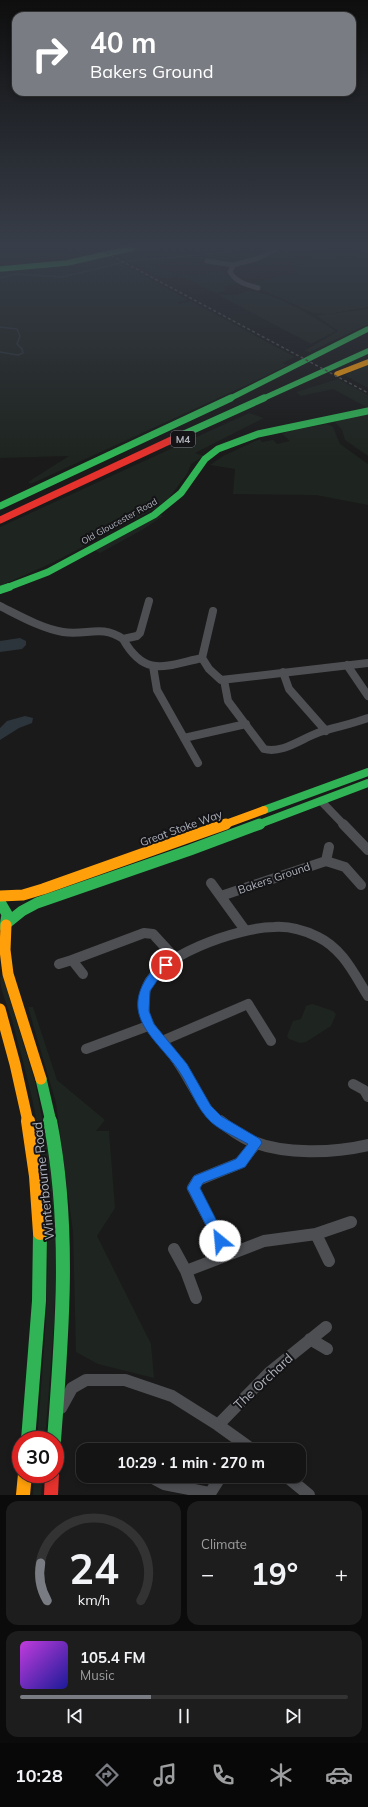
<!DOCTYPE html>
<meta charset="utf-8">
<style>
body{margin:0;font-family:Mulish,sans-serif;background:#1d1d1d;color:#f1f3f6;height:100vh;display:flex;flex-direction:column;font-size:15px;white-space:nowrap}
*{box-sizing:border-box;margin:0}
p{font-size:13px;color:#9d9ea0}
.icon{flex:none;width:22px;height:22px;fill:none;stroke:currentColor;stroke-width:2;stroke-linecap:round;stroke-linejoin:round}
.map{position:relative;height:1495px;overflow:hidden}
.drawer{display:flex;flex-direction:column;gap:6px;padding:6px;background:#0b0b0b;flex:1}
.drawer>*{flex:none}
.banner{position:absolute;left:12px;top:12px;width:344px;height:84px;border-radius:12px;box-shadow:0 2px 6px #0003,0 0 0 1px #333334;background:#797c82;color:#fff;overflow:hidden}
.speed{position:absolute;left:12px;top:1431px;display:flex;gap:8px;font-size:20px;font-weight:700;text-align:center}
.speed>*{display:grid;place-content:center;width:52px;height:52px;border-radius:50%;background:#141414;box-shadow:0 2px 6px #0003,0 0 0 1px #333334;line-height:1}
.speed .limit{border:6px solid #d22;background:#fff;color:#111}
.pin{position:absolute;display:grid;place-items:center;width:34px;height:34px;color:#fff;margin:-17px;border:2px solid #fff;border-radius:50%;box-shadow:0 1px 4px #0007}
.me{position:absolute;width:44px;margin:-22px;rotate:332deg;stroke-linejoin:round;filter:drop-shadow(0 0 3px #0008)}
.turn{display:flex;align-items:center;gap:14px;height:84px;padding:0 12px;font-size:18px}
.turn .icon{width:52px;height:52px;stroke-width:2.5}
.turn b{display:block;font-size:28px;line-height:34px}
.big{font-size:30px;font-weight:700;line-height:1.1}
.drawer .tile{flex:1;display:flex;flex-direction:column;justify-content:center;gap:6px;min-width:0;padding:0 14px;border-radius:12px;background:#1d1d1d}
.drawer .dial{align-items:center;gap:0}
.dial svg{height:104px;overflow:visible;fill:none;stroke:#333334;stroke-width:7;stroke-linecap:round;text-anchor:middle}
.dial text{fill:#f1f3f6;stroke:none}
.song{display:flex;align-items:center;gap:12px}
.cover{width:48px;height:48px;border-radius:6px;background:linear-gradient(135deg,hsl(290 70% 55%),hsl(240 70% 35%))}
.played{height:4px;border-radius:2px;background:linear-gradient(90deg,#797c82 40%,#333334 40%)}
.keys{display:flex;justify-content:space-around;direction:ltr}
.heat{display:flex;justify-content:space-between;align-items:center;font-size:22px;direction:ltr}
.drawer .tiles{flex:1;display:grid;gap:6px;grid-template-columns:1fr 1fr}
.tile:last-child{grid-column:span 2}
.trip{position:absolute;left:76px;top:1443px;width:230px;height:40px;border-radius:12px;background:#141414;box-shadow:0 2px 6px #0003,0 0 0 1px #333334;font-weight:700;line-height:40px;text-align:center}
.dock{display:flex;height:64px;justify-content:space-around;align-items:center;background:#080808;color:#9d9ea0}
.dock .icon{width:28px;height:28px}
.dock .selected{color:#797c82}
.dock b{font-size:18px;color:#f1f3f6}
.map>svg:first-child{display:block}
</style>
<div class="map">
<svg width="368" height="1495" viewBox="0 0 368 1495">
<rect width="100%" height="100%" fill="#1a1a1a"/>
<!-- green -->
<path fill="#1e241f" d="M69,248H94L104,254L85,258Z
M164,248L236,249L207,253L208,255L203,257L205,259H180L151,263L149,265C160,267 169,274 181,275C194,276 208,273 221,271L239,284L223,286L226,289L225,291L215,293L179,275L165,279L115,254L136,249L141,251Z
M282,248H303L368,266V307L329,314L368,309V324L310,352L304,351L338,331L317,316L326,314L313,313L247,283L299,273L294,260L320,257L316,255L290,258L273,253Z
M108,256L188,300L177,302L179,304L191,301L295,357L282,363L287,365L251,383L31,484L28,482L69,456L0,458V270L47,267Z
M244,291C276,291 310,315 336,331L311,344L218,295H236L245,292Z
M368,365V388L344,375L349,374L348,373Z
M338,379L368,395V408L333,389L301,396L296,392Z
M368,412V456L345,440L342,430L335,422L340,418Z
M249,413L264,418L195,453L204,456L191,464L187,474L169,498L156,508L52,563L0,586V527Z
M328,424L333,427L340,444L368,464V505L316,495L233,494L235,469L210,465L223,456L260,439L262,442L273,440L277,444L290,441L282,434L288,431Z
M158,514L163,516L142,530L100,553L92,549Z
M3,976L35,1082L49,1153L57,1242L54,1324L45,1440H37C45,1338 55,1237 39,1135C33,1096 22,1058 12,1020C8,1006 0,992 0,977Z
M312,1004L333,1011L336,1014L331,1026L306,1042L300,1043L289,1039L287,1036L293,1021L301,1019L306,1006Z
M28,1007H33L57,1080L105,1120L96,1131H109L115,1208L97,1236L151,1344L154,1378L98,1364L76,1352L73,1232L56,1103Z
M34,1474H43L41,1495H33Z"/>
<!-- water -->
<path fill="#2d353c" d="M20,638L26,641V645L22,649L0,652V641Z
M25,716L33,718L32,723L19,728L0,740V728L7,721Z"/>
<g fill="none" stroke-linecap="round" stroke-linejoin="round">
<!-- stream -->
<path stroke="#2d353c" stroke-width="1.5" d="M352,248L368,252
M0,278L15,274L62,277L129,261L208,254L233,251L239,248
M0,327L17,329L20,336L17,344L22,349L23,353L18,355L0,352"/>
<!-- street-far3 -->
<path stroke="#4e4f53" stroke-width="5" d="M207,261L233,265L230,272C236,282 247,285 258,288
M233,265L256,259L279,248"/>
<!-- street-far2 -->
<path stroke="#4e4f53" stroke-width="8" d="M149,601L140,633L137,636L123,639C145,678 165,666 202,658
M0,606C20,616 41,628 63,632C86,636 101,624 123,639
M213,611L202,658L209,669L221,680L368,663
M347,665L368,696
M153,666L157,690L198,763
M283,672L289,689L326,731
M224,680L228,701L264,749C283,754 302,738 320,732C336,727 352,724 368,718
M184,738L246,724
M321,801L344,825"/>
<!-- street-far1 -->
<path stroke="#4e4f53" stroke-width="10" d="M343,824L368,850
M326,861L345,867L361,885
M211,883L245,930
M221,896L326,861L329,847
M72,960L144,933L153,934L175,958
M59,964L72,960L83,974
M162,1041L248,1004L271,1041
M86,1049L148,1026
M353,1084L364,1090L368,1097
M221,1122C201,1107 193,1085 179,1064C168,1045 146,1031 144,1008C144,1003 144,998 145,993C151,956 241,927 274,927C289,926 304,930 318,937C343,949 354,974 368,996"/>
<!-- street -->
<path stroke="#4e4f53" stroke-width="12" d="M220,1121C230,1129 240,1136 251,1141C284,1155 334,1153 368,1145
M174,1249L186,1271L196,1298
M227,1254L193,1188L198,1180L240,1163L256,1143
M329,1261L316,1234L351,1222
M186,1271L264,1241L316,1234
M310,1339L327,1349
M61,1408L72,1388L86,1380H125L172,1396L218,1425L253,1450
M218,1425L269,1373L326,1327
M149,1476L164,1484L209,1493
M286,1476L309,1495
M209,1495L221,1476"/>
<!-- fast-far4 -->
<path stroke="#30b455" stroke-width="5.5" d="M0,269L67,263L133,248
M229,399L368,329
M262,399L368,351"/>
<!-- fast-far3 -->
<path stroke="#30b455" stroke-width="7" d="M182,435L264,398
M0,506L231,398
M6,588L48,572L154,515L181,493L205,459L218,449L258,434L368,411"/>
<!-- fast-far2 -->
<path stroke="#30b455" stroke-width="8" d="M0,590L9,587
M264,810L368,772
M257,825L368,783"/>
<!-- fast-far1 -->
<path stroke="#30b455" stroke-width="11" d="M0,902L7,914L5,927
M7,923L22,911L37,903L190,850L260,824
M41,1079L51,1122"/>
<!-- fast -->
<path stroke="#30b455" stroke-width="14" d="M50,1121C71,1226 62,1335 54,1440
M28,1440L39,1301L40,1233"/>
<!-- slow-far3 -->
<path stroke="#ff9f0a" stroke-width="5.5" d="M337,374L368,362"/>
<!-- slow-far2 -->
<path stroke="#ff9f0a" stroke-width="8" d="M223,825L264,810"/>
<!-- slow-far1 -->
<path stroke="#ff9f0a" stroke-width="11" d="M0,896L23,895L43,889L226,824
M6,925L5,950L8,974L41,1079
M0,1009L15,1064L28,1122"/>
<!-- slow -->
<path stroke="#ff9f0a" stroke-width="14" d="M28,1121L36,1176L40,1233
M23,1495L25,1474"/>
<!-- jam-far1 -->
<path stroke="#e5322d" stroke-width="7" d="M0,520L182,435"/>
<!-- jam -->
<path stroke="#e5322d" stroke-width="14" d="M51,1495L52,1474"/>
<!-- rail -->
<path stroke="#4e4f51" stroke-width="1.5" stroke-dasharray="3 2.5" stroke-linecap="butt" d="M97,248L368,393"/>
</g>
<!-- sky -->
<linearGradient id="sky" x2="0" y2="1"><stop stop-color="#0e0e0e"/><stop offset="0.54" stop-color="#383e49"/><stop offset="1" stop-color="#383e49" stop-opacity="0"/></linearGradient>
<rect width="368" height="457" fill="url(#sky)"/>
<!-- route -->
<path fill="#1a73e8" stroke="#114b97" d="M166,961L169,962L171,965L161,975L150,991L149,1011L154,1024L187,1064L211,1106L221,1116L260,1139L262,1143L245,1167L203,1183L200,1188L227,1241L225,1245L220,1246L216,1245L187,1188L194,1176L236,1159L248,1144C236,1137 221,1131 211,1122C196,1108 190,1087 179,1071C159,1041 121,1019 146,979C151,972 156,964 166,961Z"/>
<g text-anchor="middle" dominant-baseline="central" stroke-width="4" stroke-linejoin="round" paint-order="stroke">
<!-- far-street labels -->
<g font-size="9" fill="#acb0ba" stroke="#141416">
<text transform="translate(119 521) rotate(-29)">Old Gloucester Road</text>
</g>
<!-- shield labels -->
<rect fill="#141416" stroke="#7e8189" stroke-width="1" x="171" y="431" width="24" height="16" rx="3"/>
<g font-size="10" font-weight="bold" fill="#acb0ba">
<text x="183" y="439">M4</text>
</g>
<!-- street labels -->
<g font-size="11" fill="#acb0ba" stroke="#141416">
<text transform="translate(181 828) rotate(-20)">Great Stoke Way</text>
<text transform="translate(274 878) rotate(-19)">Bakers Ground</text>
</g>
<!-- near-street labels -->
<g font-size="13" fill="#acb0ba" stroke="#141416">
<text transform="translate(43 1181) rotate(-96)">Winterbourne Road</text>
<text transform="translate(263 1381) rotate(-43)">The Orchard</text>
</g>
</g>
</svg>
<div class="speed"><div class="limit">30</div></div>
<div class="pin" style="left:166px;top:965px;background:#d93025"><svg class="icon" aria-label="arrive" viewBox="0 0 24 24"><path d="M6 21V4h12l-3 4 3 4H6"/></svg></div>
<svg class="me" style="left:220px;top:1241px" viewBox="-20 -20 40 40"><circle r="19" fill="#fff"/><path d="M0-13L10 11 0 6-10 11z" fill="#1a73e8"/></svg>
<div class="trip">10:29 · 1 min · 270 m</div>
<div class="banner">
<div class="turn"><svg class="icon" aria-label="right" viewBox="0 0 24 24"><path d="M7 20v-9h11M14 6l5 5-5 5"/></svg><div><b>40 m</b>Bakers Ground</div></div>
</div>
</div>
<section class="drawer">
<div class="tiles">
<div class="tile dial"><svg viewBox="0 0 100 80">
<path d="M14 69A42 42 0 1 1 86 69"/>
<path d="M14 69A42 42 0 0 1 9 40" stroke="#797c82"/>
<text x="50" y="56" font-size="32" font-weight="700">24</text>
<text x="50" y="72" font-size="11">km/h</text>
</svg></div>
<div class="tile"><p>Climate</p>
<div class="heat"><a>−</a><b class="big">19°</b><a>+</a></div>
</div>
<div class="tile">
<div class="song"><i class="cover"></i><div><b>105.4 FM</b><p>Music</p></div></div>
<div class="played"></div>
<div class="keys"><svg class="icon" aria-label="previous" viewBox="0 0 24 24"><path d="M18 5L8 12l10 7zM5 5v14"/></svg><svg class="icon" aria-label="pause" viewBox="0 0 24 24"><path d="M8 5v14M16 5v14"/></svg><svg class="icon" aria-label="next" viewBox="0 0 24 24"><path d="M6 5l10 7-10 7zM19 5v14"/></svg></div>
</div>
</div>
</section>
<nav class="dock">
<b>10:28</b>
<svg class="icon selected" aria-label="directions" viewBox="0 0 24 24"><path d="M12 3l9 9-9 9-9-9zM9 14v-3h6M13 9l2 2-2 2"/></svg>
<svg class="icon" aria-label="music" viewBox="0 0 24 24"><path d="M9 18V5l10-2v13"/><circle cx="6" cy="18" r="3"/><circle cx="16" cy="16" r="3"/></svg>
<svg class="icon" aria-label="phone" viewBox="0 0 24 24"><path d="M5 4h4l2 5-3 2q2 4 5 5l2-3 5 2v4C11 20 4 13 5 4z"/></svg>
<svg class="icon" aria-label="climate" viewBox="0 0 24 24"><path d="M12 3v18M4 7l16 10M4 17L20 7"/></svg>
<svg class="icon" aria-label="car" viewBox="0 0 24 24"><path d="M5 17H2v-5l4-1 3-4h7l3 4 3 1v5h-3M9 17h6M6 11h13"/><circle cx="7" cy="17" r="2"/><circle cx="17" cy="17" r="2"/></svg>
</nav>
